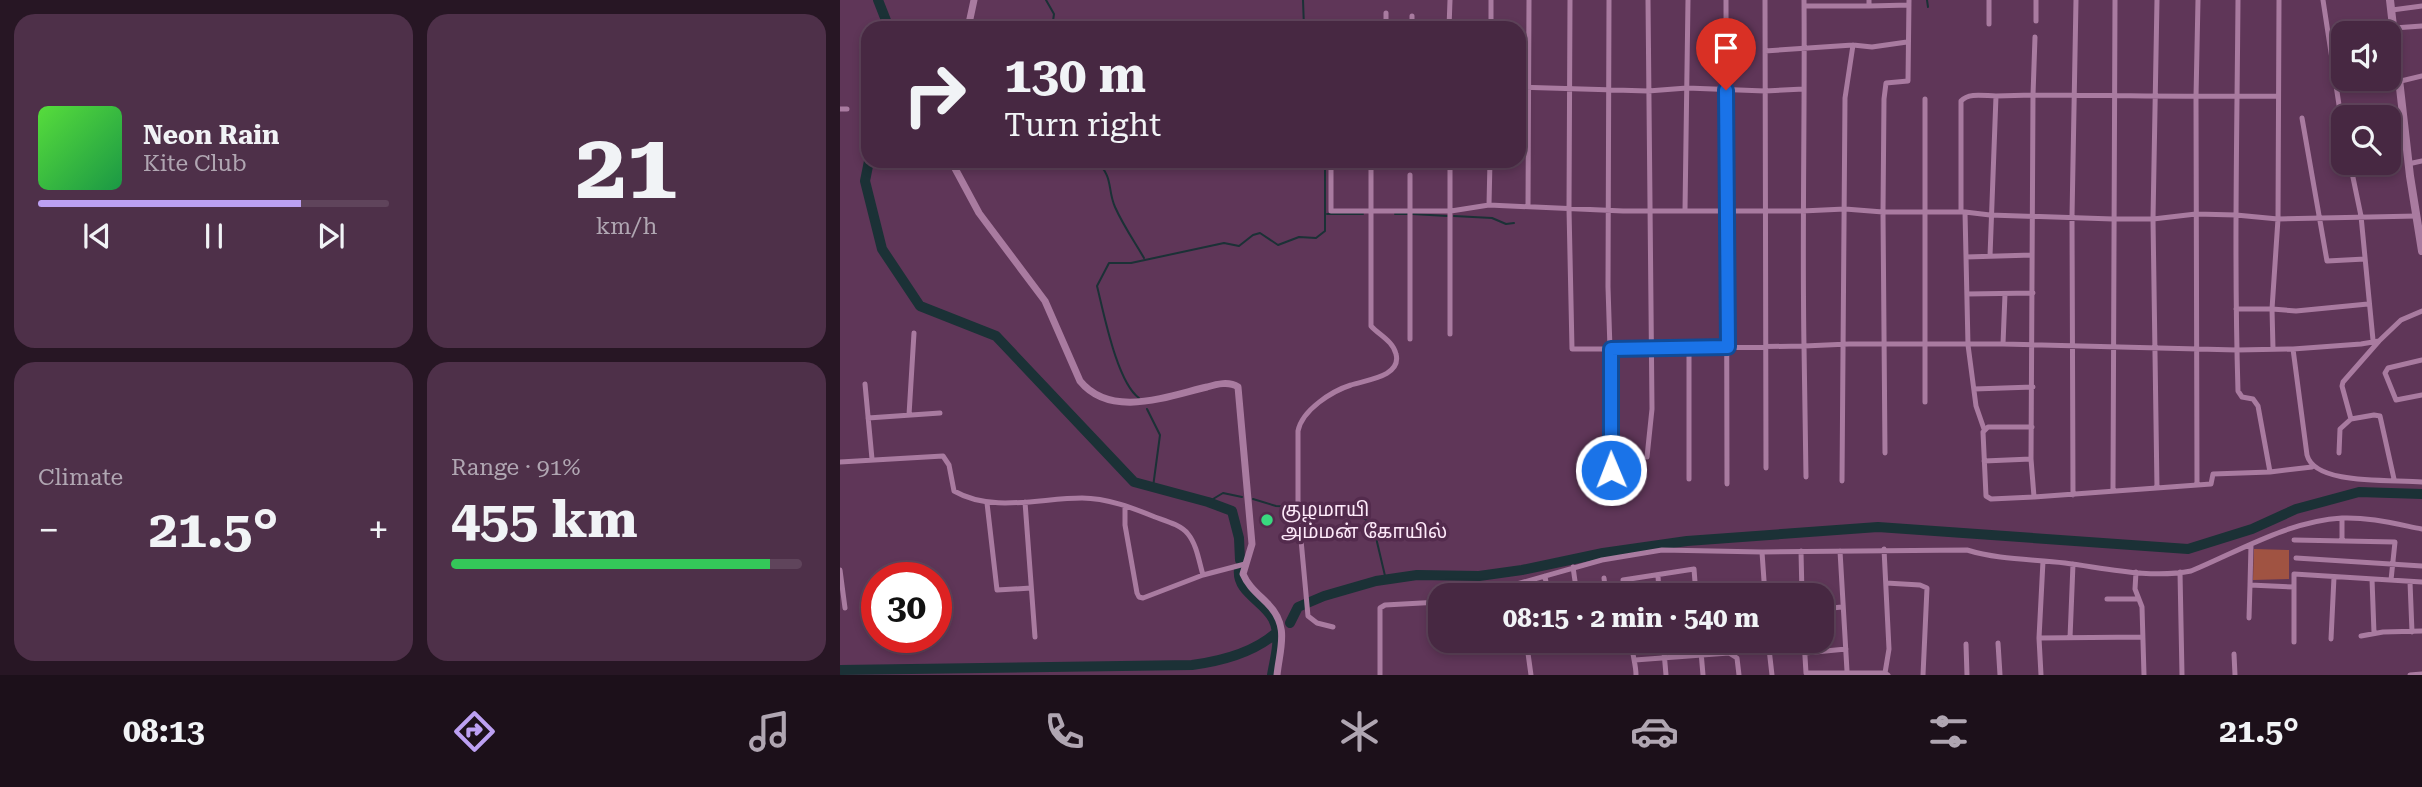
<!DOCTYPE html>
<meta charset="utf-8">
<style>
body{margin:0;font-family:"Roboto Serif","Noto Sans Tamil",serif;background:#4e3049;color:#f1f3f6;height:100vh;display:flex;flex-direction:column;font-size:26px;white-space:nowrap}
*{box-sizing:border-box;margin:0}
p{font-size:23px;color:#b0a6b2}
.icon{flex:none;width:38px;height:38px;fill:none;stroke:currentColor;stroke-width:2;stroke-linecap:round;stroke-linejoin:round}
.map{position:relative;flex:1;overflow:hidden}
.panel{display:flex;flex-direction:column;gap:14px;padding:14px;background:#271624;width:840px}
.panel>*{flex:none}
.hud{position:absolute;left:21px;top:21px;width:665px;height:147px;border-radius:21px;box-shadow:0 4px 10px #0003,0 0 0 2px #5f445b;background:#472842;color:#f1f3f6;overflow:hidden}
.fabs{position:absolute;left:1491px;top:21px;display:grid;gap:14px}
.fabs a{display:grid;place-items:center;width:70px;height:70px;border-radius:14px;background:#472842;box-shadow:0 4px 10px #0003,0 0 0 2px #5f445b;font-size:35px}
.speed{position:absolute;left:21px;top:562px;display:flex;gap:14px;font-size:35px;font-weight:700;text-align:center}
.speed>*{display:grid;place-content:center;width:91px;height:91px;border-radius:50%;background:#472842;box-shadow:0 4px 10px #0003,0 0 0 2px #5f445b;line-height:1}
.speed .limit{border:10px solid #d22;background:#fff;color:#111}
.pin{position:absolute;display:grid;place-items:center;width:60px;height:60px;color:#fff;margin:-72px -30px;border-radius:50% 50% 50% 0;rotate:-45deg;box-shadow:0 0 7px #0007}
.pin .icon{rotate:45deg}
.me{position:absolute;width:77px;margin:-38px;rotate:359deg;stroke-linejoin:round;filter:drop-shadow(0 0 5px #0008)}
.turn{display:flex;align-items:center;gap:24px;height:147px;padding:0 28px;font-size:32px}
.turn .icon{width:91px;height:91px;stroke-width:2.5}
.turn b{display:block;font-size:49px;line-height:60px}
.big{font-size:52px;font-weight:700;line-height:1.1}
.panel .tile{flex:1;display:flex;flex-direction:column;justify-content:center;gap:10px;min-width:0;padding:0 24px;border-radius:21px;background:#4e3049}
.panel .dial{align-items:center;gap:0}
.dial b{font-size:91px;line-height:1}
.song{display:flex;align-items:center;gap:21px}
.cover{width:84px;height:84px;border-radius:10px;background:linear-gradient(135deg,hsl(110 70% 55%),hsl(140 70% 35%))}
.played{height:7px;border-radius:4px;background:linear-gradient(90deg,#bca0f2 75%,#5f445b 75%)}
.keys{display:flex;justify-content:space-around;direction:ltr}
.heat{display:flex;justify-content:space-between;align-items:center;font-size:38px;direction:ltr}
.charge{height:10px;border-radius:5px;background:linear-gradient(90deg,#34c759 91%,#5f445b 0)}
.panel .tiles{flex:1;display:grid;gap:14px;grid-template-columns:repeat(2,1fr)}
.trip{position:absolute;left:588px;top:583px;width:406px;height:70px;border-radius:21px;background:#472842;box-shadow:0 4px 10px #0003,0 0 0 2px #5f445b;font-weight:700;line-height:70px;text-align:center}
.tab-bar{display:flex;height:112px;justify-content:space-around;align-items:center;background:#1c101a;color:#b0a6b2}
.tab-bar .icon{width:49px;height:49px}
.tab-bar .selected{color:#bca0f2}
.tab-bar b{font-size:32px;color:#f1f3f6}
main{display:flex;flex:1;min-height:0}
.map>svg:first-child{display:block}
</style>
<main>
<section class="panel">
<div class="tiles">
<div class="tile">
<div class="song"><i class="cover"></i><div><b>Neon Rain</b><p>Kite Club</p></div></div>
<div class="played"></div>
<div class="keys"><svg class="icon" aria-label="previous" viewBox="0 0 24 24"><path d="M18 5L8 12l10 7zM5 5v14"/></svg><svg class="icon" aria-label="pause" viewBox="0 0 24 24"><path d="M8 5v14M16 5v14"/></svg><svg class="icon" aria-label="next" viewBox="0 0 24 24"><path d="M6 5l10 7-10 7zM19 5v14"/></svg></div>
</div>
<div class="tile dial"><b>21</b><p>km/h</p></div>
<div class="tile"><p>Climate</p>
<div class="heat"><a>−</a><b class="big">21.5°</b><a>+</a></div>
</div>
<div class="tile"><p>Range · 91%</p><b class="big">455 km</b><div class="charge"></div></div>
</div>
</section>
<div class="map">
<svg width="1582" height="675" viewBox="0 0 1582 675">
<rect width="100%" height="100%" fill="#5f3658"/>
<!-- green -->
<path fill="#a05342" d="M1414,549L1449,550V579L1413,580Z"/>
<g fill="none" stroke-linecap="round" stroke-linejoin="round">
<!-- stream -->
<path stroke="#1b3136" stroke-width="2" d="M206,0L214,14L212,28
M463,0L464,28
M1087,0L1088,7
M256,161C274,177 267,189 275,207C283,225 294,241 304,258
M487,214H523
M555,214H567
M573,214L607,216
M614,216L652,218L666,224L674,223
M299,398C277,382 264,314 257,286L269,263H291L384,243L399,246L413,235L420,233L438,245L459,237L476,238L485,231V161
M307,409L320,435L313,487
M413,499L436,506L513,510L533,525L546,580
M368,502L383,493L402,497"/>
<!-- river -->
<path stroke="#1b3136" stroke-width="10" d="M38,0L49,28
M29,161L25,181L42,249L80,306L156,336L294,482L368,502L392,511L399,538L400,560
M399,569C396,592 424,601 433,619C442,636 435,657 432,675
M450,623L458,607L484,596L536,581L577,575L639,576L682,570L763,553L847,541L1038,527L1348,549L1412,529L1456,509L1519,492L1582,494
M0,670L352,665C382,661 414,653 437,632"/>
<!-- minor -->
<path stroke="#a97ba0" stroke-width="5" d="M730,0L729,209L732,349H770L771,470
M769,0L768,287L770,349L964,346L966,477
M886,0L887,484
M925,0L926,468
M964,0C965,115 962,231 964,346L1009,344H1163L1397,350L1453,349L1521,344L1539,341L1561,320L1582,311
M1029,0V6L1069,5
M1149,0V24
M1317,0L1313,219L1317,488
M1398,0C1397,130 1394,261 1398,391L1402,397L1413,399L1418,406L1430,472L1373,474L1371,484L1194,497L1191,459L1193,95C1274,95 1356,97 1438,96
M1483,0L1503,131
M964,6H1029
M1552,10L1582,6
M546,13V28
M1196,21V0
M572,28V16
M609,28L610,0
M651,28V0
M1554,28L1582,26
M925,51L1013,45L1032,47L1067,42
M1561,81L1582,76
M679,87L808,91L847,88L925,91L964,89
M1085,99V402
M0,109H7
M1462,118L1487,261L1525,259
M491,161V211H611L649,205L783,211H962L1005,209L1043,212H1125L1150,215L1273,219H1313L1356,214L1396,215L1438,219L1577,216
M1510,163L1521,216L1533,340
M1568,164L1582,161
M649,205L650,161
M688,206L689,0
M845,210L848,0
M1121,212V101C1129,92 1145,96 1156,96
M1125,212L1128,345L1136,406L1144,429
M1150,256L1156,96L1193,95L1195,37
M1126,257L1192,255
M1127,294L1193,293
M1396,309H1432L1438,219L1439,0
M610,334V161
M570,339V175
M1539,341L1503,382L1502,386L1511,419L1534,415L1540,416L1554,479
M1163,344L1165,294
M849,348V479
M1433,349L1432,309L1456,311L1528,304
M1453,349L1467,455C1475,486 1554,479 1582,482
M1582,360L1548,368L1545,373L1556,400L1582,395
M25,384L32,459
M1134,389L1193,387
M69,415L74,333
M28,418L100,413
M1192,427H1148L1143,432L1146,496L1151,499L1194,497
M1045,453L1043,212L1044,99L1046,83L1068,81L1069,0
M1499,453L1500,429L1511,419
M807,457L812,409L808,0
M1144,461L1191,459
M0,462L103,456L109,465L114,491C152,513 201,498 242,498C267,498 293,508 315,517C326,521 341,525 348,534C357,545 359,562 363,575L405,564
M1430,472L1472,467
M1002,481L1005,98L1013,45
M1357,485L1356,97L1358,0
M1273,490L1275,0
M1233,495L1232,217L1236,0
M185,502L195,637
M147,503L157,590L191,588
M285,506V525L297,593L299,597L303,598L363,575
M1502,539V518
M1454,540L1555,542L1551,580
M1411,545L1410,585L1454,587
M1044,549L1049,649L1045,673
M961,551L962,595
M1000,551L1007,671
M922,552L925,595
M1456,558L1582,566
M733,567L737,595
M0,570L5,608
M1296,572L1295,589L1302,607L1304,675
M1340,572L1342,675
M818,575L819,595
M705,576L708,595
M764,578L766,595
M1532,579L1534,633
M1570,582L1572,632
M1046,583L1080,585L1087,588L1083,675
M638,595L762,560L822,550L922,552L1127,550C1159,560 1192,559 1225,563C1265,568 1310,579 1351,571C1399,551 1449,521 1502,518C1529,517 1556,524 1582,529
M786,595L783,580L854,569L856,595
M1267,599H1298
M982,609L1002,607
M1409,618L1410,585
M493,627L477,623L468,616L458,507V431C462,410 492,391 511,385C525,380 562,377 556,354C553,341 539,335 531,326V161
M1521,636L1543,632L1582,631
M1199,638L1203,561
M1230,638L1233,564
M1491,639L1494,577
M689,640L687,646L691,675
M792,640C791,652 796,663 796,675
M823,640L826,675
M860,640L863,675
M928,640L932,675
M964,640L966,673H1045L1048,675
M1454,642V574L1582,582
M1158,643L1160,675
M1126,644L1127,675
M965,653L1006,649
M1394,654L1395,675
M795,660L889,653L897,658L899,675
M540,675V608L545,605L600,602
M1201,675L1199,638L1303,637
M1570,675L1582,674"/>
<!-- tertiary -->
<path stroke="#a97ba0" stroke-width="7" d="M128,28L134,0
M111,161L139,213L205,301L240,381C271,419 328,396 367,387C377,384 389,381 398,387L412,544L403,574C408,586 417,593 427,603C450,626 440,647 437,675"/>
<!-- secondary -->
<path stroke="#a97ba0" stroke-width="8" d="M1550,0L1570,176L1582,251"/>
</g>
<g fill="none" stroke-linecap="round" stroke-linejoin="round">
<defs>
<path id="route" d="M771,470V349L888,347L886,90"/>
</defs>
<!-- route casing -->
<use href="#route" stroke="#114b97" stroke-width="18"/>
<!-- route -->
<use href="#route" stroke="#1a73e8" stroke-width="12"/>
</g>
<!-- markers -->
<circle fill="#39d87f" stroke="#532b4d" stroke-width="2.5" cx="427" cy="520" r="7"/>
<g text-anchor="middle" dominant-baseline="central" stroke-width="7" stroke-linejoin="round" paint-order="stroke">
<!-- poi labels -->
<g font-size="19" fill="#feeafa" stroke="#532b4d" text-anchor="start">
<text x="441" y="509">குழமாயி<tspan x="441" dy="22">அம்மன் கோயில்</tspan></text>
</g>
</g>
</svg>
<div class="fabs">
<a><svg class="icon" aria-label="sound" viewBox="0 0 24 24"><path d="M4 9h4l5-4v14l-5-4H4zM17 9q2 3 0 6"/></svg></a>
<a><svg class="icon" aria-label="search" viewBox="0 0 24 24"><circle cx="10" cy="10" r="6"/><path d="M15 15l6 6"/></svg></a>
</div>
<div class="speed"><div class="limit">30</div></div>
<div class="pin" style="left:886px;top:90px;background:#d93025"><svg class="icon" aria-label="arrive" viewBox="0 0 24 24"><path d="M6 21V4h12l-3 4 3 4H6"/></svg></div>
<svg class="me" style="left:771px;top:470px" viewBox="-20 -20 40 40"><circle r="17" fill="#1a73e8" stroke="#fff" stroke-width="3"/><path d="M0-11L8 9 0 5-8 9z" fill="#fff"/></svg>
<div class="trip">08:15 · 2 min · 540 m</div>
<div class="hud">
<div class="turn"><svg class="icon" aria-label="right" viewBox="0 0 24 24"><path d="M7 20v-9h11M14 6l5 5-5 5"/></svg><div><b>130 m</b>Turn right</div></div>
</div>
</div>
</main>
<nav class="tab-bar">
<b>08:13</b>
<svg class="icon selected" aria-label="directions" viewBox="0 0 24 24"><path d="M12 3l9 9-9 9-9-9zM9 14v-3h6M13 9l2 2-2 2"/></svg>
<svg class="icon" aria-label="music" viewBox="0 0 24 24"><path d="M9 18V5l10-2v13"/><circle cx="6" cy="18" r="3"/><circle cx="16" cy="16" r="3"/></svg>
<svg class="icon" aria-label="phone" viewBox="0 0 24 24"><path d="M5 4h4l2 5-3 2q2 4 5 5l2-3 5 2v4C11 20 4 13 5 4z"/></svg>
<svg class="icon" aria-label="climate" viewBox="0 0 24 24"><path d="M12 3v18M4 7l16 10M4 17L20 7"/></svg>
<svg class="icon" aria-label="car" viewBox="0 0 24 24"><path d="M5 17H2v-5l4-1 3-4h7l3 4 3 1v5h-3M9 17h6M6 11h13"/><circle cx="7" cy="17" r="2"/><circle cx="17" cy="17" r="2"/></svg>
<svg class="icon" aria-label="filters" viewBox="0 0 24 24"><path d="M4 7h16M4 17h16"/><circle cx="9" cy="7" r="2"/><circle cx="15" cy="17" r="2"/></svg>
<b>21.5°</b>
</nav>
